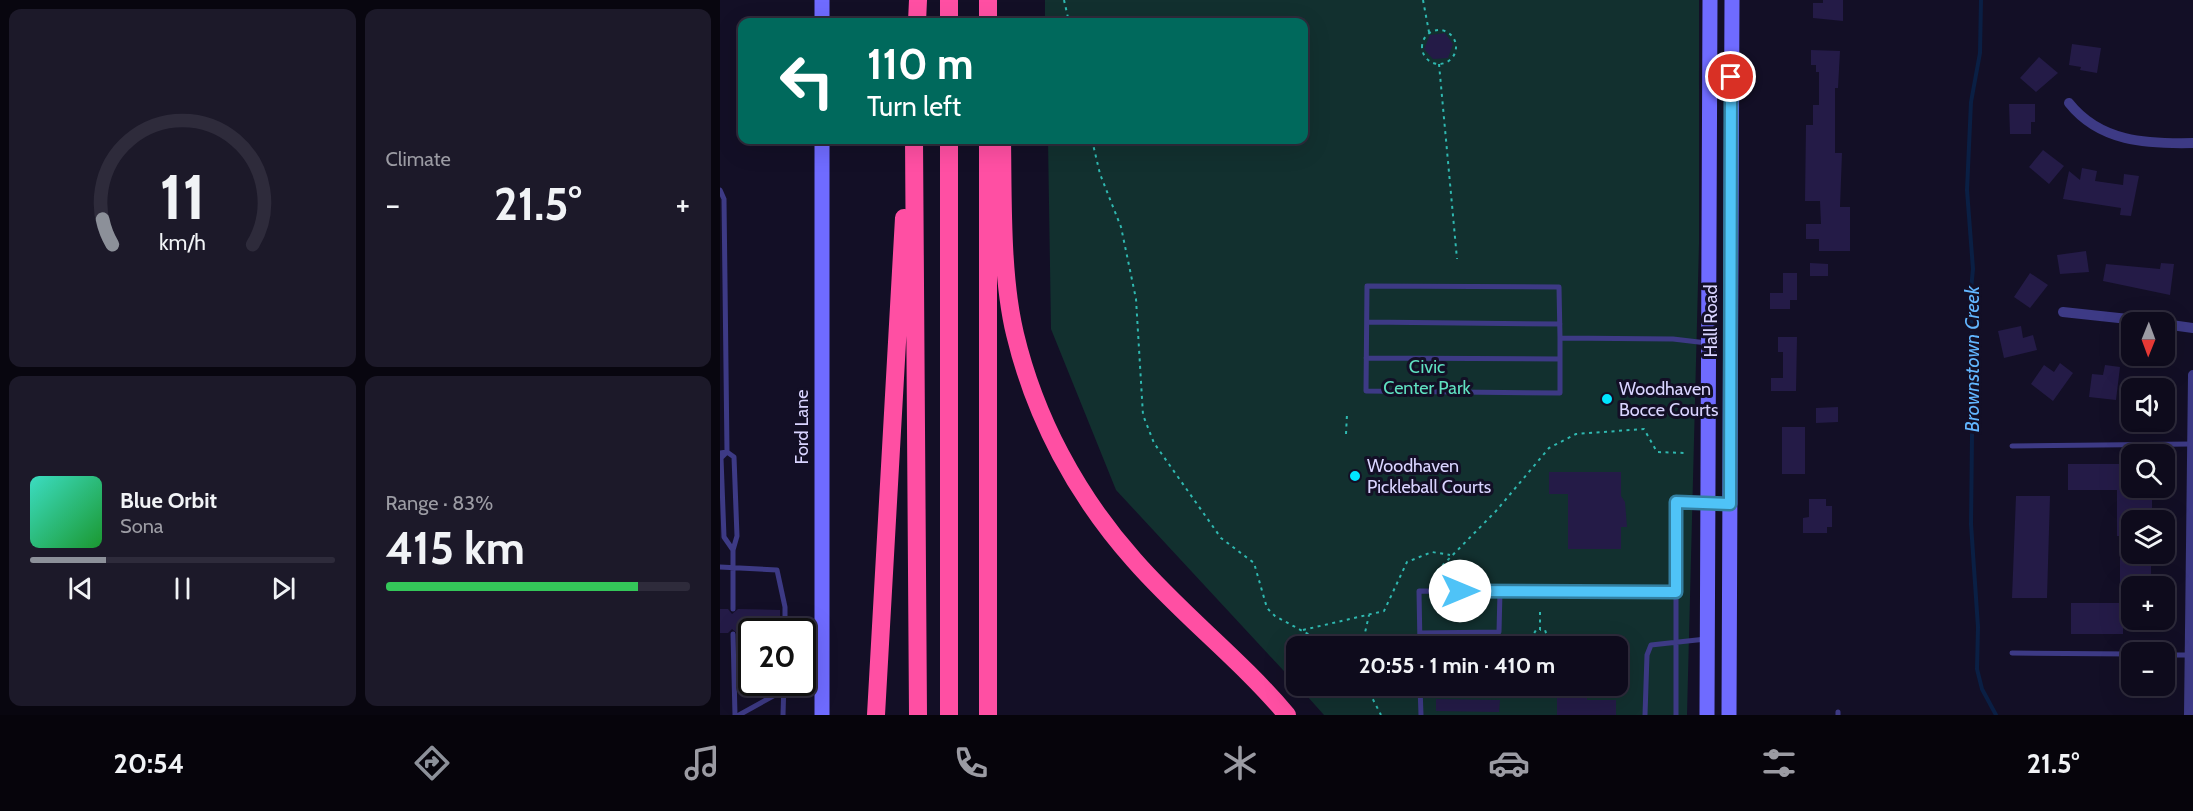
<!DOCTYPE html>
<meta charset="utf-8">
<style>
body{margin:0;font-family:Cabin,sans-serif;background:#1c1929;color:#f1f3f6;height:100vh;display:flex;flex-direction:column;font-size:22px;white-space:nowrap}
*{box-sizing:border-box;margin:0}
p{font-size:20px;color:#9b9ba3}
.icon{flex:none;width:33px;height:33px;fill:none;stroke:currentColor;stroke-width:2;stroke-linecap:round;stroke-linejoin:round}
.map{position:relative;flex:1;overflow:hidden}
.panel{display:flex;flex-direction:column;gap:9px;padding:9px;background:#08060f;width:720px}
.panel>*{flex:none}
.hud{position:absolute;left:18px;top:18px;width:570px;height:126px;border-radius:12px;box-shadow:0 6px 24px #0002,0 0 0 2px #2e2b3b;background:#00695c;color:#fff;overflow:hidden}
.needle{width:39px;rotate:181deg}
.controls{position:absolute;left:1401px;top:312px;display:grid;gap:12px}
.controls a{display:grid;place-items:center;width:54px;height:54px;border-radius:12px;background:#0e0b1c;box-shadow:0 6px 24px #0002,0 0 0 2px #2e2b3b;font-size:30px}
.speed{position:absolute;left:18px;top:618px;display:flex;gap:12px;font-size:30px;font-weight:700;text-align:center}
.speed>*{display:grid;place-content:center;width:78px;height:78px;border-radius:50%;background:#0e0b1c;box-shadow:0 6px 24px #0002,0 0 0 2px #2e2b3b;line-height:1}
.speed .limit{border:3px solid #111;border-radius:9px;background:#fff;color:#111}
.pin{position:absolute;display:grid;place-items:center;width:51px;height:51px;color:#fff;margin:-26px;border:3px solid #fff;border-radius:50%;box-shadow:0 2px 6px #0007}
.me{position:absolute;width:66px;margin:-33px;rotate:90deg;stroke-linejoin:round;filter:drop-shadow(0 0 4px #0008)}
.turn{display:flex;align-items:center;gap:21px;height:126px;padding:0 30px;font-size:27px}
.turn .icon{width:78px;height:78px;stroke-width:2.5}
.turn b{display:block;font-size:42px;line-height:51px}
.big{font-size:45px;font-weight:700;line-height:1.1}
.panel .tile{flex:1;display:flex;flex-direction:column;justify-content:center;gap:9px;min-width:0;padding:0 21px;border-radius:12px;background:#1c1929}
.panel .dial{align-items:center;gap:0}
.dial svg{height:156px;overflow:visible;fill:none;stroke:#2e2b3b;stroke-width:7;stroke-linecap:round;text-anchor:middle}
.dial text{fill:#f1f3f6;stroke:none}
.song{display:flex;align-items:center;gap:18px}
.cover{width:72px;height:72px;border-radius:9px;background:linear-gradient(135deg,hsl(170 70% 55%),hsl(130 70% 35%))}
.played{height:6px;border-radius:3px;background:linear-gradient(90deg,#8c9099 25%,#2e2b3b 25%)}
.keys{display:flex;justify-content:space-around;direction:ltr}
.heat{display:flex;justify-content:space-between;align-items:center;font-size:33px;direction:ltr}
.charge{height:9px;border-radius:4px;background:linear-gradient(90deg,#34c759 83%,#2e2b3b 0)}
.panel .tiles{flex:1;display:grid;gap:9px;grid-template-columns:repeat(2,1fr)}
.trip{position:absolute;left:566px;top:636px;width:342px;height:60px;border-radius:12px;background:#0e0b1c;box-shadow:0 6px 24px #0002,0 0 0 2px #2e2b3b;font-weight:700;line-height:60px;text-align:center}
.dock{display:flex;height:96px;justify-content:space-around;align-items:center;background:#06040b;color:#9b9ba3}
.dock .icon{width:42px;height:42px}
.dock .selected{color:#8c9099}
.dock b{font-size:27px;color:#f1f3f6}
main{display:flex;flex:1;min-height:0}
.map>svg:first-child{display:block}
</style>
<main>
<section class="panel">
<div class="tiles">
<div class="tile dial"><svg viewBox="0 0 100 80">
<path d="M14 69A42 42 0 1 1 86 69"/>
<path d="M14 69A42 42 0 0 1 9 56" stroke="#8c9099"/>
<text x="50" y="56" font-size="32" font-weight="700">11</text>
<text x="50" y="72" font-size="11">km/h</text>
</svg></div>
<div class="tile"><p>Climate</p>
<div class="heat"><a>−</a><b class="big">21.5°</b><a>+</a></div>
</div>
<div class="tile">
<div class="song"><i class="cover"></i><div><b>Blue Orbit</b><p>Sona</p></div></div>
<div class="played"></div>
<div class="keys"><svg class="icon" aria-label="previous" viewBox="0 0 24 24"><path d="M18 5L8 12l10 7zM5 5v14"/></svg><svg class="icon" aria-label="pause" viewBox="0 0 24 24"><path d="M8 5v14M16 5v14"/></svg><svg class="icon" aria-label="next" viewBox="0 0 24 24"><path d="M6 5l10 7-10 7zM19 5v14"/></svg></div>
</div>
<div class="tile"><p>Range · 83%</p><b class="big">415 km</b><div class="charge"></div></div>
</div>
</section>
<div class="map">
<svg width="1473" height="715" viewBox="0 0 1473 715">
<rect width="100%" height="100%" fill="#130f26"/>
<!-- green -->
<path fill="#12302f" d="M325,0H979V244L967,715H604L578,686H897V646H576V684L396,490L331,329L328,140H584V22H325Z"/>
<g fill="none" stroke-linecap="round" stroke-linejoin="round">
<!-- stream -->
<path stroke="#0a1f44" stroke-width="4" d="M1261,0L1260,53L1251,102L1247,190L1253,269L1250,300L1253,347L1251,524L1258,627L1257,669L1262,689L1276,715"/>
</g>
<!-- building -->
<path fill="#241b47" d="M1103,0H1123V21L1093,18V3H1103Z
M725,33L733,44L728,58L713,59L704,49L710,35Z
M1352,44L1381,48L1377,73L1360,70L1361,67L1349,65Z
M1091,50L1120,51L1118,88H1115V153H1122L1120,207H1130V251H1099V239H1086V224H1101L1100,201H1085L1086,125H1093V105H1099V72H1096V65H1091Z
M1319,57L1338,73L1316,92L1300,78Z
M1289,104H1315V122H1311V134H1290Z
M1323,150L1344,166L1329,184L1309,167Z
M1362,168L1377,171L1375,181L1403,185L1404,174L1419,176L1411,216L1400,215L1401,208L1343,199L1349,171L1360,180Z
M1366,251L1369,272L1340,274L1337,255Z
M1090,263L1108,264V276H1090Z
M1441,263L1454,264L1450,295L1383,281L1386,264L1440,269Z
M1063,273H1077V300H1070V309H1050V293H1063Z
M1310,273L1328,285L1310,308L1294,297Z
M1301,326L1303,338L1313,335L1317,350L1284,358L1278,331Z
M1058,337H1077L1076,391H1051V378H1063V352H1058Z
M1340,363L1353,373L1333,401L1311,384L1324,365L1334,372Z
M1385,365L1400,367L1396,400L1369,397L1372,374L1383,375Z
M1118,407V422L1096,423V408Z
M1062,427H1085V474H1062Z
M1348,464H1399V484H1412V488H1432V520H1412V536H1397V490H1348Z
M829,472H901V496L905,502L907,527H901V549H848V494H829Z
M1296,496H1330L1327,598H1292Z
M1089,499H1106V506H1112V527H1107V533H1083V518L1089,517Z
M1400,558H1431V586H1412V610H1403V634H1351V603H1400Z
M0,609H8L12,614L18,609L60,610V632L18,634L12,629L8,633H0Z
M837,686H867V700H896V715H837Z
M716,699L780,700L779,712L716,711Z"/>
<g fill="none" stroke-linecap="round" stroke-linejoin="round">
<!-- path -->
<path stroke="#2fb8b0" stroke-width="2" stroke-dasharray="3 4.5" stroke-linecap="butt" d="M344,0L349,22
M703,0L709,32
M702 47a17 17 0 1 1 34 0a17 17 0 1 1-34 0Z
M719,64L737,259
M372,140L380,174L401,227L416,299L423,415L434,443L501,538L534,563L547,608L555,616L610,646
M626,434L627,414
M717,571L776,511L829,448L856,434L924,429L937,452L965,453
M820,612V630H816L812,637L816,645H823L828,639L825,630H820
M583,630L664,611L687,562L712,552L730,555
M828,639L863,641
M642,646L649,615
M646,686L661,715
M880,689V686"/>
<!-- lane -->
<path stroke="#3d3a85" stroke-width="5" d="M0,190L4,199L7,452L1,458L4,537L13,550
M647,322L840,324
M840,338L839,287L647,286L646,391L840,393V338L953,339L987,343
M646,358L840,359
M1292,446L1471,444
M0,453L7,452L14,457L17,536L13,550V609
M0,567L57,570L65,607V632
M956,592V502L1009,504
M700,633L779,632L780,591
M13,634L15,715
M700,646L699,591L956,592V715
M1292,653L1412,654
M1444,655H1470
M700,686L701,715
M19,715L64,690
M63,715L64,682
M925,715L927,655L931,645L986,639
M1118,715V712"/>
<!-- street -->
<path stroke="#3d3a85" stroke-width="10" d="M1349,103C1380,142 1426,144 1473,143
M1343,312L1436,322
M1444,324L1473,328
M1469,715L1473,375"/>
<!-- secondary -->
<path stroke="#6f6bff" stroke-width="15" d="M102,22V0
M102,715V140
M987,715L990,0
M1009,715L1012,0"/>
<!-- highway -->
<path stroke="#ff4fa3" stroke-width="18" d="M229,0V22
M268,0V22
M197,22L198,0
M194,140L198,715
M282,140C283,199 281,276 295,334C315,418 357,496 414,560C462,615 520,659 567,715
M156,715L184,218
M229,715V140
M268,715V140"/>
</g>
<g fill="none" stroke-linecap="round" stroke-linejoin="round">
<defs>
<path id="route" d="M740,591L956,592V502L1010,504L1011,77"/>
</defs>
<!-- route casing -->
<use href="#route" stroke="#337fa1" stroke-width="15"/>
<!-- route -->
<use href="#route" stroke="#4fc3f7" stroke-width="10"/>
</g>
<!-- markers -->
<g fill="#00e5ff" stroke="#130f26" stroke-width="2">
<circle cx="887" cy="399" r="6"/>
<circle cx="635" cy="476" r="6"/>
</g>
<g text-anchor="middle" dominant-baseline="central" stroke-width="6" stroke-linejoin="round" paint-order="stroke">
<!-- street labels -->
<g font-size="18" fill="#d9d4ff" stroke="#130f26">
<text transform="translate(991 321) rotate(-90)">Hall Road</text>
<text transform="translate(82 427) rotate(-90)">Ford Lane</text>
</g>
<!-- park labels -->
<g font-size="18" fill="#5fe0c0" stroke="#130f26">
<text x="707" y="367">Civic<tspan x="707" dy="21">Center Park</tspan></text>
</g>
<!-- poi labels -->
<g font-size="18" fill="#d9d4ff" stroke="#130f26" text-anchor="start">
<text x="899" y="389">Woodhaven<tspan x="899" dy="21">Bocce Courts</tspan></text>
<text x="647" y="466">Woodhaven<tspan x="647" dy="21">Pickleball Courts</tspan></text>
</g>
<!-- water labels -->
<g font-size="20" font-style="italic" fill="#62b6ff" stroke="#130f26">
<text transform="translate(1252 359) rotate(-90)">Brownstown Creek</text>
</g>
</g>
</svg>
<div class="controls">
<a><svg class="needle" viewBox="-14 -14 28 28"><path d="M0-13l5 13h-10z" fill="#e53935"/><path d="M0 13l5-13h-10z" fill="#9b9ba3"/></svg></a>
<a><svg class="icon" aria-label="sound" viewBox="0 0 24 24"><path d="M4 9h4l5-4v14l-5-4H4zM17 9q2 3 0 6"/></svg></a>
<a><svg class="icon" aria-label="search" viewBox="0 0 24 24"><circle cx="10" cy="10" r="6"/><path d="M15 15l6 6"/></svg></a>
<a><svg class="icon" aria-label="layers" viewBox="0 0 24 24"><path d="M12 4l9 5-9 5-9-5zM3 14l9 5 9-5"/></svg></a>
<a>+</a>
<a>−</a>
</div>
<div class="speed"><div class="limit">20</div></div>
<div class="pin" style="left:1011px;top:77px;background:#d93025"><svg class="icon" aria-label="arrive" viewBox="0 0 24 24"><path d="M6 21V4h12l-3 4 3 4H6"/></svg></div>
<svg class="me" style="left:740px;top:591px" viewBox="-20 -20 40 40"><circle r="19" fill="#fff"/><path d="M0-13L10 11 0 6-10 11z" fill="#4fc3f7"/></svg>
<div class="trip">20:55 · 1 min · 410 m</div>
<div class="hud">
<div class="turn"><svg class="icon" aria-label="left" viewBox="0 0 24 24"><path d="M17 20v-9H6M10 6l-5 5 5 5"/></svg><div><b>110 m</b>Turn left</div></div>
</div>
</div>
</main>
<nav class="dock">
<b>20:54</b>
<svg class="icon selected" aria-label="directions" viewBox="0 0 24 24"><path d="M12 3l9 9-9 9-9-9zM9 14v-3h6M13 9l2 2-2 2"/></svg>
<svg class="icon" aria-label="music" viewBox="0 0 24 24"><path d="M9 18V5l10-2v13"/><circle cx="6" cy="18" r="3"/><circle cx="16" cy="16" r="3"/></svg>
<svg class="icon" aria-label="phone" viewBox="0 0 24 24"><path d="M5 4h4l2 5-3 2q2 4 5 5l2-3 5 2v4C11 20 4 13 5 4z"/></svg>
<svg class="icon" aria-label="climate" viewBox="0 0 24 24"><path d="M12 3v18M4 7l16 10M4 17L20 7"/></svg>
<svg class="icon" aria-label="car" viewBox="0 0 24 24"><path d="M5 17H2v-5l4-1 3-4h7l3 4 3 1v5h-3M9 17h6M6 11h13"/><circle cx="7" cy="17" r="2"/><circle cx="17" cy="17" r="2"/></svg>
<svg class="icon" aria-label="filters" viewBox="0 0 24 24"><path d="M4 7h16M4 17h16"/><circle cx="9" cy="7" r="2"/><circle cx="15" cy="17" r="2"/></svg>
<b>21.5°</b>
</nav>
